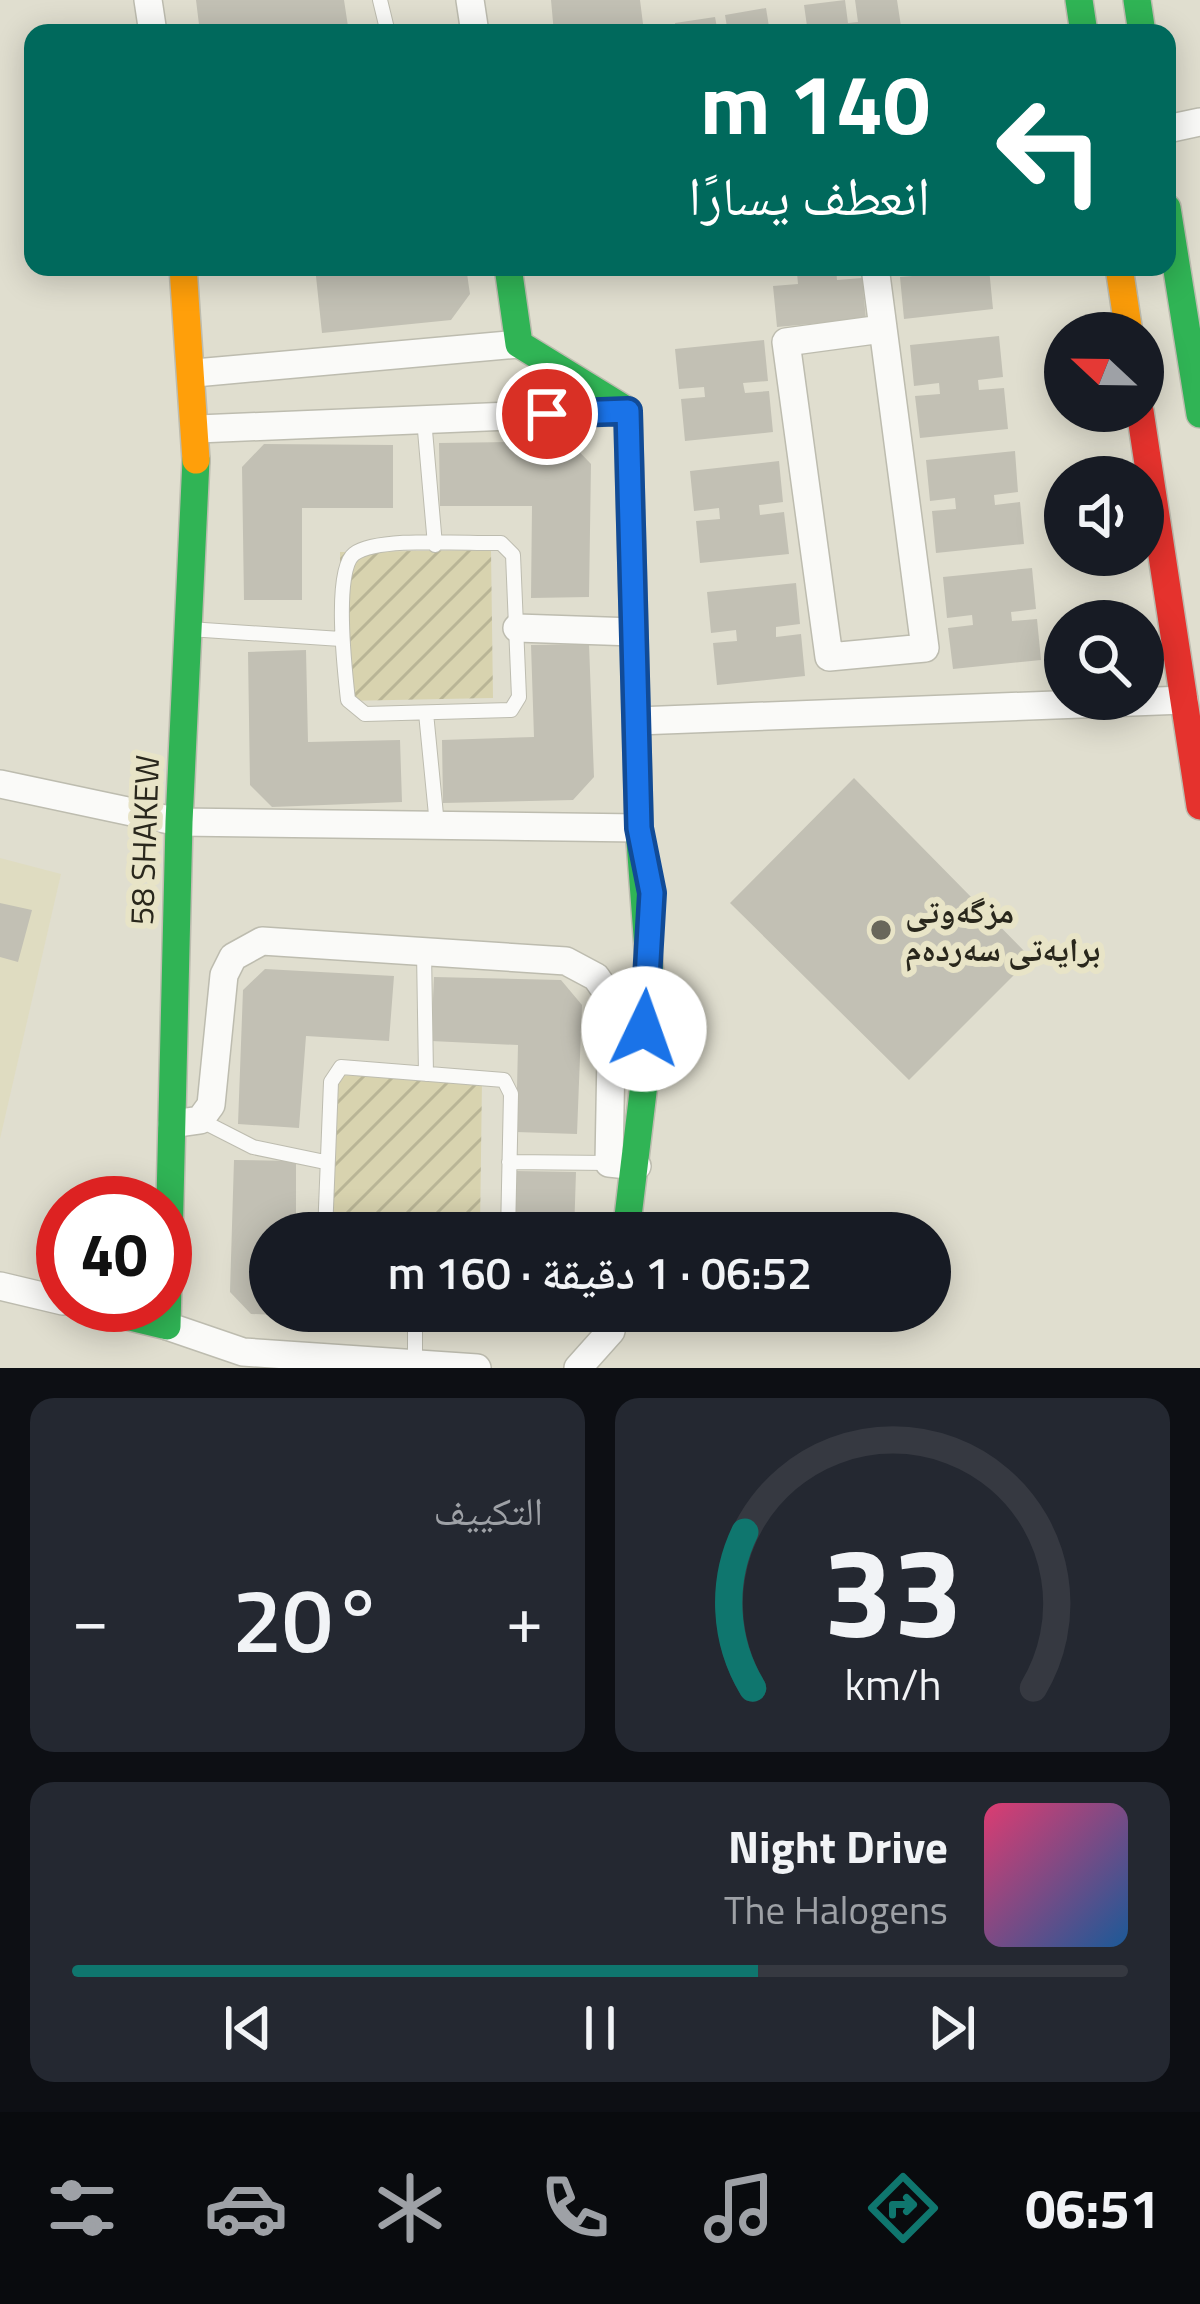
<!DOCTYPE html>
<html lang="ar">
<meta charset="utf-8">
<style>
body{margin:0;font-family:"Titillium Web","Noto Naskh Arabic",sans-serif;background:#242831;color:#f1f3f6;direction:rtl;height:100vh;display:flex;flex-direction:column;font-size:45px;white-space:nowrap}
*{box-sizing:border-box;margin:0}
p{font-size:39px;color:#9ea1a6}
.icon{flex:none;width:66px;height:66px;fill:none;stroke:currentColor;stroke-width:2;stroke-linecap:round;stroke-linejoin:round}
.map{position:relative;height:1368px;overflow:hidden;direction:ltr}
.panel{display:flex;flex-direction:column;gap:30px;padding:30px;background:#0d0f14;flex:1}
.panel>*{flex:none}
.banner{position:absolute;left:24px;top:24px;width:1152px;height:252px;border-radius:24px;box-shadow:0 6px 30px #0003;direction:rtl;background:#00695c;color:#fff;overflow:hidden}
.needle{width:78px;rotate:292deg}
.controls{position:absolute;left:1044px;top:312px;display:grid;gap:24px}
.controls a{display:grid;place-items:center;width:120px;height:120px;border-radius:50%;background:#171b24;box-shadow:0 6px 30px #0003;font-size:60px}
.speed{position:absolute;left:36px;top:1176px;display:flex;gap:24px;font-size:60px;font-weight:700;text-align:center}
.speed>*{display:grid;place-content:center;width:156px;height:156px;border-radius:50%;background:#171b24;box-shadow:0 6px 30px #0003;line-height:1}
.speed .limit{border:18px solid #d22;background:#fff;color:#111}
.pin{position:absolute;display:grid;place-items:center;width:102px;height:102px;color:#fff;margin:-51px;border:6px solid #fff;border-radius:50%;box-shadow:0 3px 12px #0007}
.me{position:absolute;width:132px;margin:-66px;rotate:3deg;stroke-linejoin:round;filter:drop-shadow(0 0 9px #0008)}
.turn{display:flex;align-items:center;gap:42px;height:252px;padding:0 48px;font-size:54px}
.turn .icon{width:156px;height:156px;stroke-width:2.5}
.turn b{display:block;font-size:84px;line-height:102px}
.big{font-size:90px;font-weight:600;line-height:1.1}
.panel .tile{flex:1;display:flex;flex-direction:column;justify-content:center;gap:18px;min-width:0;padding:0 42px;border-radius:24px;background:#242831}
.panel .dial{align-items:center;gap:0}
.dial svg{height:312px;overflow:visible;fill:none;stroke:#363941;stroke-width:7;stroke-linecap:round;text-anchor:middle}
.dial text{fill:#f1f3f6;stroke:none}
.song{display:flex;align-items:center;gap:36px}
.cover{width:144px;height:144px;border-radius:18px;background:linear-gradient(135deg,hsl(340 70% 55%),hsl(210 70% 35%))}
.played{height:12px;border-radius:6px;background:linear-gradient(90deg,#0f766e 65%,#363941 65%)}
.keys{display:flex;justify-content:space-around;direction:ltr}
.heat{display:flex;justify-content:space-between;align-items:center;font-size:66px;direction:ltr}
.panel .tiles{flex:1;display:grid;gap:30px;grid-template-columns:1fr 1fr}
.tile:last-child{grid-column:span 2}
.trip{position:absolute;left:249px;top:1212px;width:702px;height:120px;border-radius:60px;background:#171b24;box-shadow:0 6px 30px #0003;font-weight:600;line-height:120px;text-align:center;direction:rtl}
.tab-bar{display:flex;height:192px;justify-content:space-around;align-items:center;background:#090b0e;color:#9ea1a6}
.tab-bar .icon{width:84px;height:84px}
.tab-bar .selected{color:#0f766e}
.tab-bar b{font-size:54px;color:#f1f3f6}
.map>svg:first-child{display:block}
</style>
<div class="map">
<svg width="1200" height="1368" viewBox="0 0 1200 1368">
<defs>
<pattern id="garden-furrows" width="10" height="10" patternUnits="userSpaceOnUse" patternTransform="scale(3)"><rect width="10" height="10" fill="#d8d3af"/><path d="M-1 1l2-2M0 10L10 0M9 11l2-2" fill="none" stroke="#b9b596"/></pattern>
</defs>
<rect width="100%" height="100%" fill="#e0decf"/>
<!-- built -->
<path fill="#dfdcc1" d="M0,858L61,874L0,1139Z"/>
<!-- garden -->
<path fill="url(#garden-furrows)" d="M491,550L493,698L343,701L340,552Z
M334,1075L482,1080L480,1230L331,1229Z"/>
<!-- building -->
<path fill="#c2c0b4" d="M196,0H344L349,33H200Z
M551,0H640L643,24L554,33Z
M845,0L848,23L858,22L855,0H897L902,33H808L804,5Z
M766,8L770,33H728L725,15Z
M715,17L718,33H676L675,23Z
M315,267H466L470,294L451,320L322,333Z
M771,267H836L837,280L862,278L866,319L777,327L773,286L798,284L797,273L772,276Z
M924,267L989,268L993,309L904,319L900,277L925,275Z
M999,336L1003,377L978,380L979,390L1004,388L1008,429L920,438L915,396L940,394L939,383L914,386L910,345Z
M764,340L768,381L743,383L745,393L769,391L773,432L685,441L681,399L705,397L704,387L679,389L675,349Z
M569,441L591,464L589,597L531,598L532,506H440L439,443Z
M264,444L393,445V508H302V600H244L242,467Z
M1015,451L1018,492L994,495L995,505L1020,502L1024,544L936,553L932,511L956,509L955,498L930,501L926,460Z
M779,461L783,502L759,505L760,515L784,512L789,554L700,563L696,521L720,519L719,508L694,511L690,471Z
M1032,568L1036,609L1011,612L1012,621L1037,619L1041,660L953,669L948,628L973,625L972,615L947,618L943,577Z
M796,583L800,624L776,627V637L801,634L805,676L717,685L713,643L737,641L736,630L711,633L707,592Z
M589,644L594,777L573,800L443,803L442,740L534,737L531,645Z
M306,650L308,742L400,740L402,802L272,807L250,785L248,652Z
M854,778L1031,958L909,1080L730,903Z
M0,903L32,910L18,962L0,957Z
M265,969L394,976L389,1041L306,1036L299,1128L238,1124L243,990Z
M434,977L561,980L582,1005L577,1134L516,1132L518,1045L431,1041Z
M234,1160L296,1161V1233H270V1311H378V1319L251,1314L230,1292Z
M515,1171L576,1172L574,1233H513Z
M422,1311H563L553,1320L422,1318Z"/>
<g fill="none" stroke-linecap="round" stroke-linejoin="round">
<defs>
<path id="lane" d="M380,0L388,33
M424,419L435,545
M501,543L513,555L519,697L511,710L365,714L348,700C345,673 333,570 354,554C378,536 468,544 501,543Z
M189,629L341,639
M426,713L437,825
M424,952L426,1074
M200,1120L253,1147L325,1162
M509,1162L609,1163
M325,1233L331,1082L341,1067L504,1080L511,1094L508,1233
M415,1311V1364"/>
<path id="street" d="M148,0L153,33
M470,0L475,33
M1167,129L1200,122
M875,267L925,648L829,657L786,342L882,329
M195,373L519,344
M198,429L628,411
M517,628L634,632
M637,721L1184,700
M0,784L179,822L639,828
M172,1124L200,1120L211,1105L224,975L233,957L262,941L566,961L596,977L612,1000L609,1163L637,1166
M0,1286L63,1301
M167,1326L243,1352L477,1368
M578,1368L611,1331L614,1311"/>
<path id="fast" d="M1079,0L1084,33
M1137,0L1142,33
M1167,208L1200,414
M508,267L519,344L628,411L639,828L650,976L644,1084L626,1233
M80,1305L167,1326L179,822L196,460"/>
<path id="slow" d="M183,267L196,460
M1119,267L1129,333"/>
<path id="jam" d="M1140,411L1200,806"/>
</defs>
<!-- lane casing -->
<use href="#lane" stroke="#bdbcaf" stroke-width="16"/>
<!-- street casing -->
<use href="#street" stroke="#bdbcaf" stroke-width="30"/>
<!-- fast casing -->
<use href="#fast" stroke="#bdbcaf" stroke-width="30"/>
<!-- slow casing -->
<use href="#slow" stroke="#bdbcaf" stroke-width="30"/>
<!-- jam casing -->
<use href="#jam" stroke="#bdbcaf" stroke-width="30"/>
<!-- lane -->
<use href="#lane" stroke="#fafaf8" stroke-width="14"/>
<!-- street -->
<use href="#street" stroke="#fafaf8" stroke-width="27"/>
<!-- fast -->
<use href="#fast" stroke="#30b455" stroke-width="27"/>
<!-- slow -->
<use href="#slow" stroke="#ff9f0a" stroke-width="27"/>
<!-- jam -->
<use href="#jam" stroke="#e5322d" stroke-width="27"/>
</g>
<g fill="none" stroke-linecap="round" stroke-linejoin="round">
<defs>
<path id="route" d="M547,414L628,411L639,828L652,893L644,1029"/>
</defs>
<!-- route casing -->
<use href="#route" stroke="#114b97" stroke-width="30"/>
<!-- route -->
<use href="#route" stroke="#1a73e8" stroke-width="21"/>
</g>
<!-- markers -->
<circle fill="#69675b" stroke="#e8e4c7" stroke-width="4.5" cx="881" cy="930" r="12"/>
<g text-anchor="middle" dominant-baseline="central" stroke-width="12" stroke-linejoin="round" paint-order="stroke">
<!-- street labels -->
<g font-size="33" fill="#29271c" stroke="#e8e4c7">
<text transform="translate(144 840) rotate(-88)">58 SHAKEW</text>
</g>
<!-- poi labels -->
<g font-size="33" font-weight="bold" fill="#29271c" stroke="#e8e4c7" text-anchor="start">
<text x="905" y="911">مزگەوتی<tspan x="905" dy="38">برایەتی سەردەم</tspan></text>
</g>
</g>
</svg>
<div class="controls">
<a><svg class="needle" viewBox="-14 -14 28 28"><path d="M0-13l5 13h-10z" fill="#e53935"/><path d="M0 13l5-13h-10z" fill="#9ea1a6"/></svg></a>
<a><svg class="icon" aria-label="sound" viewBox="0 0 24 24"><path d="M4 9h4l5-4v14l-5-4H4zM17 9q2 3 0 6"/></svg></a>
<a><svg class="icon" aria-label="search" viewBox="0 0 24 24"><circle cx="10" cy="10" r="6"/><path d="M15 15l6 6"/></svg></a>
</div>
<div class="speed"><div class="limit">40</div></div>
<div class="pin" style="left:547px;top:414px;background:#d93025"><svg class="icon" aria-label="arrive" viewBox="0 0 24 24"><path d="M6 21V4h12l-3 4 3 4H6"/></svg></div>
<svg class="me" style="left:644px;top:1029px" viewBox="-20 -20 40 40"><circle r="19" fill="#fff"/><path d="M0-13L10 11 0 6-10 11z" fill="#1a73e8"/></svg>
<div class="trip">06:52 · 1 دقيقة · 160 m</div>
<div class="banner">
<div class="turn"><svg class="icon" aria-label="left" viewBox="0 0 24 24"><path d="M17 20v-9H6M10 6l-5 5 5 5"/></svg><div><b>140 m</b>انعطف يسارًا</div></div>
</div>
</div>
<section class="panel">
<div class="tiles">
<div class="tile dial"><svg viewBox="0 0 100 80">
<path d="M14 69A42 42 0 1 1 86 69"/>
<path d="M14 69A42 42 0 0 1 12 29" stroke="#0f766e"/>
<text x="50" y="56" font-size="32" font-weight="700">33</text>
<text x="50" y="72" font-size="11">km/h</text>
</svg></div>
<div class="tile"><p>التكييف</p>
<div class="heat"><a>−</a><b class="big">20°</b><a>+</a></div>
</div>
<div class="tile">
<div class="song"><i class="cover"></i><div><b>Night Drive</b><p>The Halogens</p></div></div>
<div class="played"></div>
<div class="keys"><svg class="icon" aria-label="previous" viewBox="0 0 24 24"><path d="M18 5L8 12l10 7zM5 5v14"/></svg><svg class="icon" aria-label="pause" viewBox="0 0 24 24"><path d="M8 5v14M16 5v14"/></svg><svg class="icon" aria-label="next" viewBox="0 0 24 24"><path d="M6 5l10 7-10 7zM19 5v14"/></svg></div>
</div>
</div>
</section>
<nav class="tab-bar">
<b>06:51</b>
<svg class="icon selected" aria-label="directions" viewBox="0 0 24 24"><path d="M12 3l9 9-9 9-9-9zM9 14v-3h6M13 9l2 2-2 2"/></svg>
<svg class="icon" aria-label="music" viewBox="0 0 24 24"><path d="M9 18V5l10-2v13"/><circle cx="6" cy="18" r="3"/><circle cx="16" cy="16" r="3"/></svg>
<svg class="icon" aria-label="phone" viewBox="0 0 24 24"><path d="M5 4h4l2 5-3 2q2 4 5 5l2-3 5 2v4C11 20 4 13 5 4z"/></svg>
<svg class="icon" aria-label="climate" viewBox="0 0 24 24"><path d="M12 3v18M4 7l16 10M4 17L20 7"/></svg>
<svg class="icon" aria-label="car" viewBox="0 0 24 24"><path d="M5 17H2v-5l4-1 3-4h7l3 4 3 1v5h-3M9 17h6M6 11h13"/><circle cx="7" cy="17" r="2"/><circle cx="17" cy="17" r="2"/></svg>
<svg class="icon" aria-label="filters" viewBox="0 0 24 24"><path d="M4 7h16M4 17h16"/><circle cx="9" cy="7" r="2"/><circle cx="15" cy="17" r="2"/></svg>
</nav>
